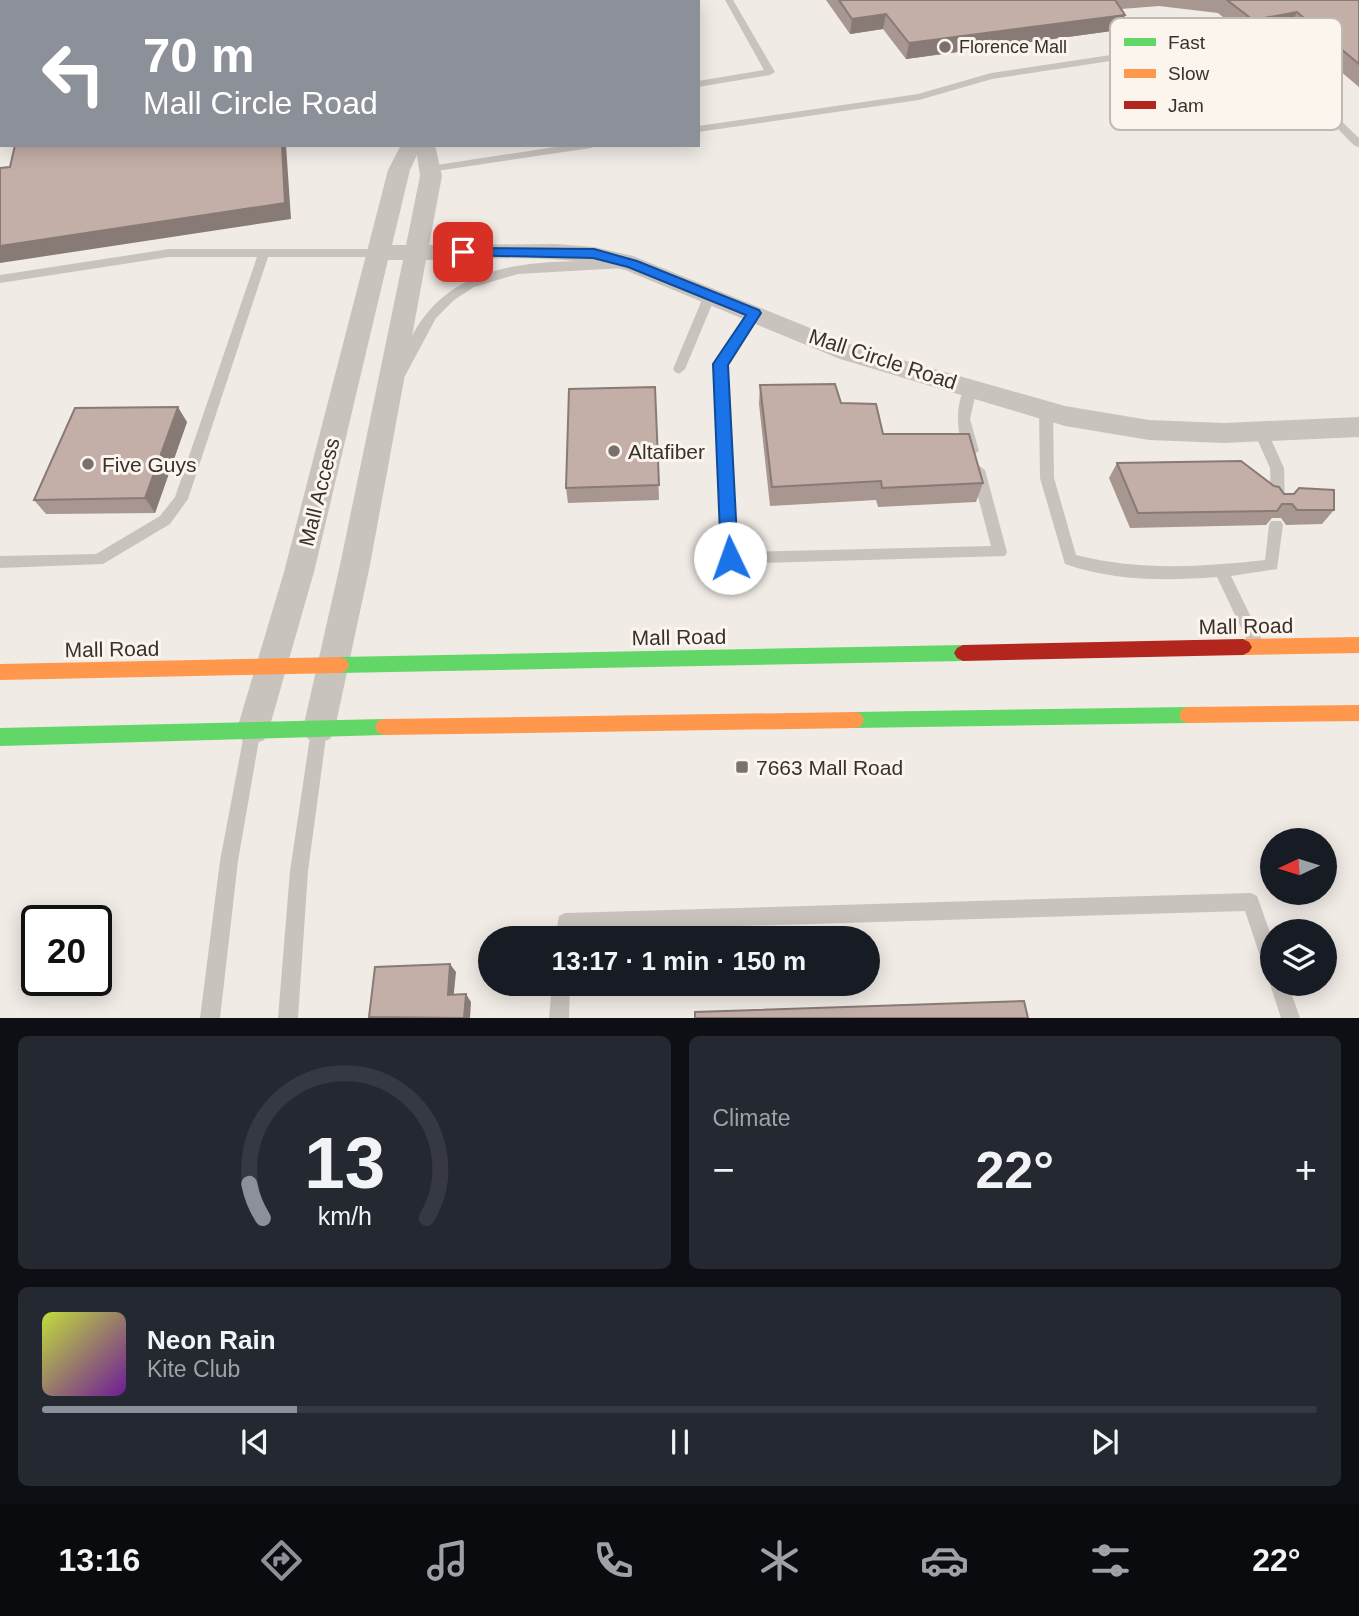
<!DOCTYPE html>
<meta charset="utf-8">
<style>
body{margin:0;font-family:Arial,sans-serif;background:#242831;color:#f1f3f6;height:100vh;display:flex;flex-direction:column;font-size:26px;white-space:nowrap}
*{box-sizing:border-box;margin:0}
p{font-size:23px;color:#9ea1a6}
.icon{flex:none;width:38px;height:38px;fill:none;stroke:currentColor;stroke-width:2;stroke-linecap:round;stroke-linejoin:round}
.map{position:relative;height:1018px;overflow:hidden}
.details{display:flex;flex-direction:column;gap:18px;padding:18px;background:#0d0f14;flex:1}
.details>*{flex:none}
.guide{position:absolute;left:0px;top:0px;width:700px;height:147px;box-shadow:0 4px 18px #0003;background:#8c9099;color:#fff;overflow:hidden}
.needle{width:46px;rotate:266deg}
.fabs{position:absolute;left:1260px;top:828px;display:grid;gap:14px}
.fabs a{display:grid;place-items:center;width:77px;height:77px;border-radius:50%;background:#171b24;box-shadow:0 4px 18px #0003;font-size:35px}
.speed{position:absolute;left:21px;top:905px;display:flex;gap:14px;font-size:35px;font-weight:700;text-align:center}
.speed>*{display:grid;place-content:center;width:91px;height:91px;border-radius:50%;background:#171b24;box-shadow:0 4px 18px #0003;line-height:1}
.speed .limit{border:4px solid #111;border-radius:10px;background:#fff;color:#111}
.pin{position:absolute;display:grid;place-items:center;width:60px;height:60px;color:#fff;margin:-30px;border-radius:14px;box-shadow:0 4px 10px #0006}
.me{position:absolute;width:77px;margin:-38px;rotate:357deg;stroke-linejoin:round;filter:drop-shadow(0 0 5px #0008)}
.turn{display:flex;align-items:center;gap:24px;height:147px;padding:0 28px;font-size:32px}
.turn .icon{width:91px;height:91px;stroke-width:2.5}
.turn b{display:block;font-size:49px;line-height:60px}
.big{font-size:52px;font-weight:700;line-height:1.1}
.details .widget{flex:1;display:flex;flex-direction:column;justify-content:center;gap:10px;min-width:0;padding:0 24px;border-radius:10px;background:#242831}
.details .dial{align-items:center;gap:0}
.dial svg{height:182px;overflow:visible;fill:none;stroke:#363941;stroke-width:7;stroke-linecap:round;text-anchor:middle}
.dial text{fill:#f1f3f6;stroke:none}
.song{display:flex;align-items:center;gap:21px}
.cover{width:84px;height:84px;border-radius:10px;background:linear-gradient(135deg,hsl(70 70% 55%),hsl(280 70% 35%))}
.played{height:7px;border-radius:4px;background:linear-gradient(90deg,#8c9099 20%,#363941 20%)}
.keys{display:flex;justify-content:space-around;direction:ltr}
.heat{display:flex;justify-content:space-between;align-items:center;font-size:38px;direction:ltr}
.details .tiles{flex:1;display:grid;gap:18px;grid-template-columns:1fr 1fr}
.widget:last-child{grid-column:span 2}
.trip{position:absolute;left:478px;top:926px;width:402px;height:70px;border-radius:35px;background:#171b24;box-shadow:0 4px 18px #0003;font-weight:700;line-height:70px;text-align:center}
.dock{display:flex;height:112px;justify-content:space-around;align-items:center;background:#090b0e;color:#9ea1a6}
.dock .icon{width:49px;height:49px}
.dock .current{color:#8c9099}
.dock b{font-size:32px;color:#f1f3f6}
.map>svg:first-child{display:block}
</style>
<div class="map">
<svg width="1359" height="1018" viewBox="0 0 1359 1018">
<rect width="100%" height="100%" fill="#f0ebe5"/>
<g fill="none" stroke-linecap="round" stroke-linejoin="round">
<!-- lane -->
<path fill="#c9c3be" fill-rule="evenodd" d="M725,0H733L775,72L770,75L698,87V81L764,70Z
M1177,45C1202,45 1229,44 1253,52C1295,66 1328,109 1359,138V147L1355,146C1324,116 1290,71 1247,57C1225,49 1200,51 1177,51L992,79L919,100L698,132V126L918,94L991,73Z
M568,145H596L591,148L430,172L425,169L430,166Z
M169,249H378L384,253L378,257H268L188,499L170,524L103,564L0,568V556L96,554L160,516L175,497L257,257H169L0,283V275Z
M620,261L624,262V268L518,274L474,287L454,300L436,318L405,376H397L395,373C404,352 413,329 428,312C474,257 555,261 620,261Z
M710,291L716,295L685,369L679,374L675,372L673,369L704,295Z
M755,309L761,313L726,364L736,552L991,546L971,470L978,465L985,470L1007,552L1005,556L729,564L724,562L722,558L714,364L751,310Z
M971,383L977,388L970,419L979,451L972,456C954,448 953,392 971,383Z
M1046,405L1053,410L1054,478L1076,555C1139,571 1201,567 1265,560L1269,525L1271,521H1281L1283,525L1277,569L1231,576L1265,646L1262,651L1257,653L1252,651L1217,577C1166,581 1114,581 1065,564L1040,478L1039,410Z
M1261,427L1266,428L1284,468L1285,502L1283,506H1273L1271,502L1270,468L1254,432Z
M319,722L325,725L327,730L308,871L298,1018H278L290,871L311,730L313,725Z
M252,726L258,729L260,734L238,861L220,1018H200L220,861L244,734L246,729Z
M1251,893L1257,896L1272,938V973L1265,971L1245,911L574,931L573,938H555L559,916L565,913Z
M1272,978V984H1288L1300,1018H1281L1270,984Z
M552,984H570L569,1018H549Z"/>
<!-- street -->
<path fill="#c9c3be" fill-rule="evenodd" d="M120,0H141L118,2Z
M376,0H394V2H376Z
M2,45V57L0,58V46Z
M401,145H435L442,176L429,245L557,244L594,247L633,256L857,347L1065,406L1149,420L1224,423L1359,417V437L1224,443L1149,440L1065,426L840,359L625,270C561,253 493,259 426,260L370,565L335,728L330,739L319,743L308,739L303,728L340,565L403,260H388L314,572L269,729L264,740L253,744L242,740L237,729L284,572L388,170ZM417,155L420,176L406,245H392L410,170Z"/>
<!-- fast -->
<path fill="#63d668" fill-rule="evenodd" d="M963,645L969,648L972,653L969,658L963,661L340,673L334,671L331,665L334,659L340,657Z
M1188,707L1194,709L1197,715L1194,721L1188,723L855,728L849,726L846,720L849,714L855,712Z
M384,719L390,721L393,727L390,733L384,735L0,746V728Z"/>
<!-- slow -->
<path fill="#ff974d" fill-rule="evenodd" d="M1359,637V653L1243,655L1237,652L1234,647L1237,642L1243,639Z
M340,657L346,659L349,665L346,671L340,673L0,680V664Z
M1359,705V721L1188,723L1182,721L1179,715L1182,709L1188,707Z
M855,712L861,714L864,720L861,726L855,728L384,735L378,733L375,727L378,721L384,719Z"/>
<!-- jam -->
<path fill="#b3261e" fill-rule="evenodd" d="M1243,639L1249,642L1252,647L1249,652L1243,655L963,661L957,658L954,653L957,648L963,645Z"/>
</g>
<!-- wall -->
<path fill="#a89690" d="M826,0H1359V87L1289,28L1246,36L1218,13L1159,6L1121,9L1125,15L1119,30L906,59L883,29L850,34Z
M760,385L841,403L883,434L983,483L976,502L878,507L876,500L770,506L759,404Z
M655,387L659,500L568,503L566,488Z
M187,422L155,513L46,514L34,500Z
M1117,463L1284,494L1334,510L1322,524L1286,525L1281,518H1272L1266,525L1130,528L1109,478Z"/>
<!-- shaded-wall -->
<path fill="#887a75" d="M1297,12L1289,28L1246,36L1253,20Z
M886,14L883,29L850,34L852,19Z
M1125,15L1119,30L906,59L909,43Z
M282,145H286L291,219L0,263V246Z
M178,407L187,422L155,513L145,498Z
M450,964L456,972L453,1002L448,995Z
M466,994L471,1002L470,1018H464Z"/>
<!-- building -->
<path fill="#c3afa7" stroke="#887a75" stroke-width="2" d="M839,0H1115L1125,15L909,43L886,14L852,19Z
M1227,0H1359V64L1297,12L1253,20Z
M15,145H282L285,203L0,246V168L10,167Z
M835,384L841,403L876,404L883,434H969L983,483L882,488L881,481L772,487L760,385Z
M655,387L659,485L566,488L569,389Z
M178,407L145,498L34,500L75,408Z
M1241,461L1274,486L1279,487L1284,494H1294L1299,488L1334,490V510H1297L1292,504H1282L1277,511L1138,513L1117,463Z
M450,964L448,995L466,994L464,1018L369,1017L375,967Z
M1024,1001L1028,1018H695V1012Z"/>
<!-- route -->
<path fill="#1a73e8" stroke="#114b97" stroke-width="2" d="M463,248L594,249L637,261L759,310L761,313L728,365L738,558L735,563H724L721,558L713,364L746,315L628,267L593,258L459,255L457,252Z"/>
<!-- markers -->
<g fill="#7a716c" stroke="#fbf5ee" stroke-width="2.5">
<circle cx="945" cy="47" r="7"/>
<circle cx="614" cy="451" r="7"/>
<circle cx="88" cy="464" r="7"/>
<rect x="735" y="760" width="14" height="14" rx="3.5"/>
</g>
<g text-anchor="middle" dominant-baseline="central" stroke-width="6" stroke-linejoin="round" paint-order="stroke">
<!-- far-poi labels -->
<g font-size="18" fill="#3b302b" stroke="#fbf5ee" text-anchor="start">
<text x="959" y="47">Florence Mall</text>
</g>
<!-- street labels -->
<g font-size="21" fill="#3b302b" stroke="#fbf5ee">
<text transform="translate(883 359) rotate(18)">Mall Circle Road</text>
<text transform="translate(319 492) rotate(-76)">Mall Access</text>
<text transform="translate(1246 626) rotate(-1)">Mall Road</text>
<text transform="translate(679 637) rotate(-1)">Mall Road</text>
<text transform="translate(112 649) rotate(-1)">Mall Road</text>
</g>
<!-- poi labels -->
<g font-size="21" fill="#3b302b" stroke="#fbf5ee" text-anchor="start">
<text x="628" y="451">Altafiber</text>
<text x="102" y="464">Five Guys</text>
<text x="756" y="767">7663 Mall Road</text>
</g>
</g>
<!-- legend -->
<rect x="1110" y="18" width="232" height="112" rx="10" fill="#fbf5ee" stroke="#c1bab4" stroke-width="2"/>
<rect x="1124" y="38" width="32" height="8" fill="#63d668"/>
<rect x="1124" y="69" width="32" height="9" fill="#ff974d"/>
<rect x="1124" y="101" width="32" height="8" fill="#b3261e"/>
<g font-size="19" fill="#3b302b">
<text x="1168" y="49">Fast</text>
<text x="1168" y="80">Slow</text>
<text x="1168" y="112">Jam</text>
</g>
</svg>
<div class="fabs">
<a><svg class="needle" viewBox="-14 -14 28 28"><path d="M0-13l5 13h-10z" fill="#e53935"/><path d="M0 13l5-13h-10z" fill="#9ea1a6"/></svg></a>
<a><svg class="icon" aria-label="layers" viewBox="0 0 24 24"><path d="M12 4l9 5-9 5-9-5zM3 14l9 5 9-5"/></svg></a>
</div>
<div class="speed"><div class="limit">20</div></div>
<div class="pin" style="left:463px;top:252px;background:#d93025"><svg class="icon" aria-label="arrive" viewBox="0 0 24 24"><path d="M6 21V4h12l-3 4 3 4H6"/></svg></div>
<svg class="me" style="left:730px;top:558px" viewBox="-20 -20 40 40"><circle r="19" fill="#fff"/><path d="M0-13L10 11 0 6-10 11z" fill="#1a73e8"/></svg>
<div class="trip">13:17 · 1 min · 150 m</div>
<div class="guide">
<div class="turn"><svg class="icon" aria-label="left" viewBox="0 0 24 24"><path d="M17 20v-9H6M10 6l-5 5 5 5"/></svg><div><b>70 m</b>Mall Circle Road</div></div>
</div>
</div>
<section class="details">
<div class="tiles">
<div class="widget dial"><svg viewBox="0 0 100 80">
<path d="M14 69A42 42 0 1 1 86 69"/>
<path d="M14 69A42 42 0 0 1 8 54" stroke="#8c9099"/>
<text x="50" y="56" font-size="32" font-weight="700">13</text>
<text x="50" y="72" font-size="11">km/h</text>
</svg></div>
<div class="widget"><p>Climate</p>
<div class="heat"><a>−</a><b class="big">22°</b><a>+</a></div>
</div>
<div class="widget">
<div class="song"><i class="cover"></i><div><b>Neon Rain</b><p>Kite Club</p></div></div>
<div class="played"></div>
<div class="keys"><svg class="icon" aria-label="previous" viewBox="0 0 24 24"><path d="M18 5L8 12l10 7zM5 5v14"/></svg><svg class="icon" aria-label="pause" viewBox="0 0 24 24"><path d="M8 5v14M16 5v14"/></svg><svg class="icon" aria-label="next" viewBox="0 0 24 24"><path d="M6 5l10 7-10 7zM19 5v14"/></svg></div>
</div>
</div>
</section>
<nav class="dock">
<b>13:16</b>
<svg class="icon current" aria-label="directions" viewBox="0 0 24 24"><path d="M12 3l9 9-9 9-9-9zM9 14v-3h6M13 9l2 2-2 2"/></svg>
<svg class="icon" aria-label="music" viewBox="0 0 24 24"><path d="M9 18V5l10-2v13"/><circle cx="6" cy="18" r="3"/><circle cx="16" cy="16" r="3"/></svg>
<svg class="icon" aria-label="phone" viewBox="0 0 24 24"><path d="M5 4h4l2 5-3 2q2 4 5 5l2-3 5 2v4C11 20 4 13 5 4z"/></svg>
<svg class="icon" aria-label="climate" viewBox="0 0 24 24"><path d="M12 3v18M4 7l16 10M4 17L20 7"/></svg>
<svg class="icon" aria-label="car" viewBox="0 0 24 24"><path d="M5 17H2v-5l4-1 3-4h7l3 4 3 1v5h-3M9 17h6M6 11h13"/><circle cx="7" cy="17" r="2"/><circle cx="17" cy="17" r="2"/></svg>
<svg class="icon" aria-label="filters" viewBox="0 0 24 24"><path d="M4 7h16M4 17h16"/><circle cx="9" cy="7" r="2"/><circle cx="15" cy="17" r="2"/></svg>
<b>22°</b>
</nav>
